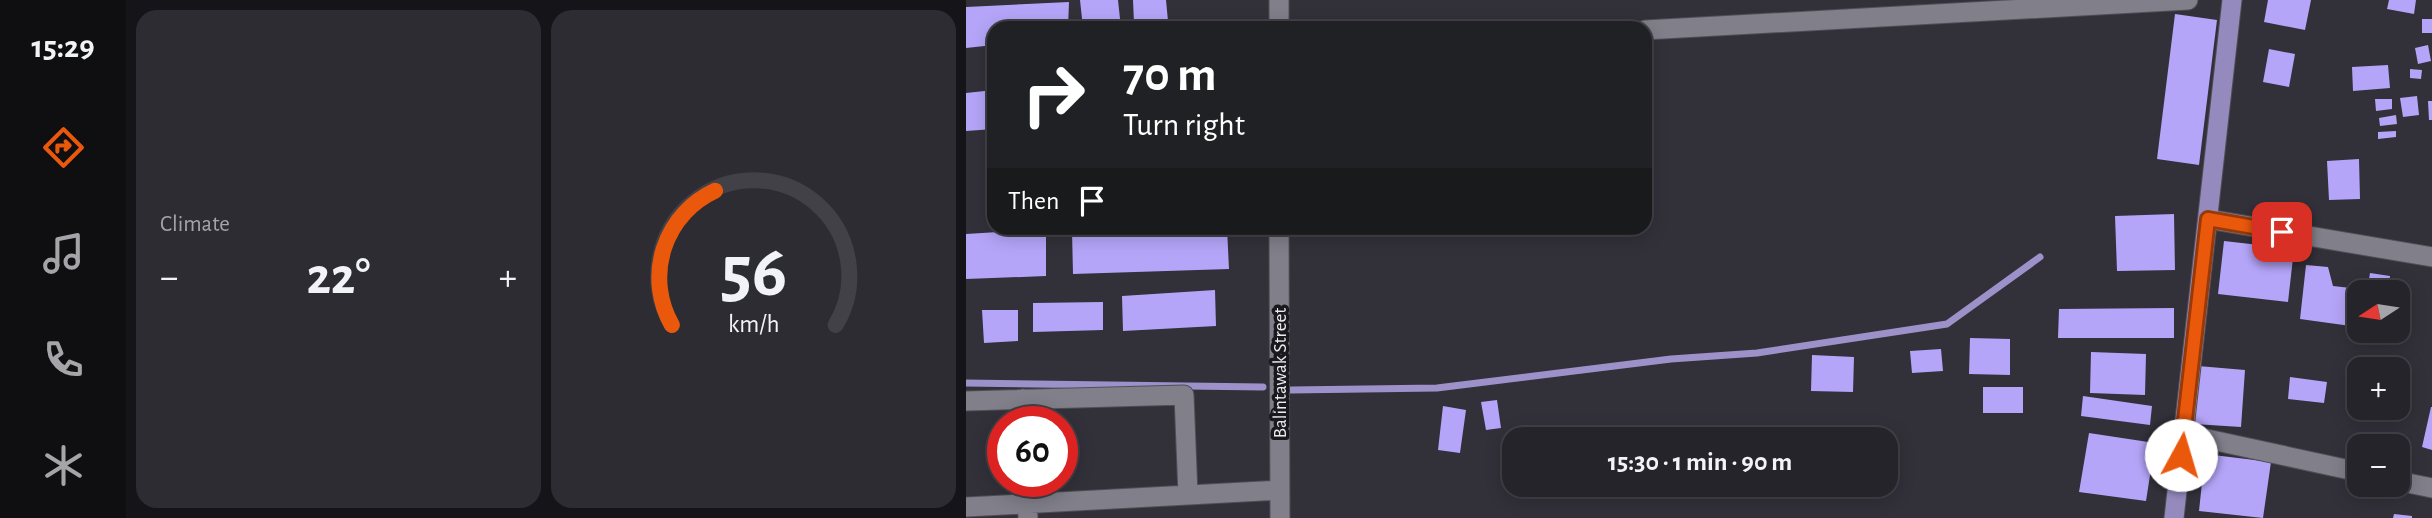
<!DOCTYPE html>
<meta charset="utf-8">
<style>
body{margin:0;font-family:"Alegreya Sans",sans-serif;background:#2e2c33;color:#f1f3f6;height:100vh;display:flex;flex-direction:column;font-size:26px;white-space:nowrap}
*{box-sizing:border-box;margin:0}
p{font-size:23px;color:#a4a4a9}
.icon{flex:none;width:38px;height:38px;fill:none;stroke:currentColor;stroke-width:2;stroke-linecap:round;stroke-linejoin:round}
.map{position:relative;flex:1;overflow:hidden}
.details{display:flex;flex-direction:column;gap:10px;padding:10px;background:#151418;width:840px}
.details>*{flex:none}
.guide{position:absolute;left:21px;top:21px;width:665px;height:214px;border-radius:21px;box-shadow:0 4px 18px #0003,0 0 0 2px #424147;background:#202124;color:#fff;overflow:hidden}
.needle{width:46px;rotate:258deg}
.fabs{position:absolute;left:1381px;top:280px;display:grid;gap:14px}
.fabs a{display:grid;place-items:center;width:63px;height:63px;border-radius:14px;background:#26242b;box-shadow:0 4px 18px #0003,0 0 0 2px #424147;font-size:35px}
.speed{position:absolute;left:21px;top:406px;display:flex;gap:14px;font-size:35px;font-weight:700;text-align:center}
.speed>*{display:grid;place-content:center;width:91px;height:91px;border-radius:50%;background:#26242b;box-shadow:0 4px 18px #0003,0 0 0 2px #424147;line-height:1}
.speed .limit{border:10px solid #d22;background:#fff;color:#111}
.pin{position:absolute;display:grid;place-items:center;width:60px;height:60px;color:#fff;margin:-30px;border-radius:14px;box-shadow:0 4px 10px #0006}
.me{position:absolute;width:77px;margin:-38px;rotate:6deg;stroke-linejoin:round;filter:drop-shadow(0 0 5px #0008)}
.turn{display:flex;align-items:center;gap:24px;height:147px;padding:0 21px;font-size:32px}
.turn .icon{width:91px;height:91px;stroke-width:2.5}
.turn b{display:block;font-size:49px;line-height:60px}
.then{display:flex;align-items:center;height:66px;padding:0 21px;background:#0003;gap:14px;font-size:26px}
.big{font-size:52px;font-weight:600;line-height:1.1}
.details .widget{flex:1;display:flex;flex-direction:column;justify-content:center;gap:10px;min-width:0;padding:0 24px;border-radius:21px;background:#2e2c33}
.details .dial{align-items:center;gap:0}
.dial svg{height:182px;overflow:visible;fill:none;stroke:#424147;stroke-width:7;stroke-linecap:round;text-anchor:middle}
.dial text{fill:#f1f3f6;stroke:none}
.heat{display:flex;justify-content:space-between;align-items:center;font-size:38px;direction:ltr}
.details .tiles{flex:1;display:grid;gap:10px;grid-template-columns:repeat(2,1fr)}
.trip{position:absolute;left:536px;top:427px;width:396px;height:70px;border-radius:21px;background:#26242b;box-shadow:0 4px 18px #0003,0 0 0 2px #424147;font-weight:600;line-height:70px;text-align:center}
main{display:flex;flex:1;min-height:0}
.tabs{display:flex;flex-direction:column;width:126px;justify-content:space-around;align-items:center;background:#0f0e11;color:#a4a4a9}
.tabs .icon{width:49px;height:49px}
.tabs .selected{color:#ea580c}
.tabs b{font-size:32px;color:#f1f3f6}
.map>svg:first-child{display:block}
</style>
<main>
<nav class="tabs">
<b>15:29</b>
<svg class="icon selected" aria-label="directions" viewBox="0 0 24 24"><path d="M12 3l9 9-9 9-9-9zM9 14v-3h6M13 9l2 2-2 2"/></svg>
<svg class="icon" aria-label="music" viewBox="0 0 24 24"><path d="M9 18V5l10-2v13"/><circle cx="6" cy="18" r="3"/><circle cx="16" cy="16" r="3"/></svg>
<svg class="icon" aria-label="phone" viewBox="0 0 24 24"><path d="M5 4h4l2 5-3 2q2 4 5 5l2-3 5 2v4C11 20 4 13 5 4z"/></svg>
<svg class="icon" aria-label="climate" viewBox="0 0 24 24"><path d="M12 3v18M4 7l16 10M4 17L20 7"/></svg>
</nav>
<section class="details">
<div class="tiles">
<div class="widget"><p>Climate</p>
<div class="heat"><a>−</a><b class="big">22°</b><a>+</a></div>
</div>
<div class="widget dial"><svg viewBox="0 0 100 80">
<path d="M14 69A42 42 0 1 1 86 69"/>
<path d="M14 69A42 42 0 0 1 33 10" stroke="#ea580c"/>
<text x="50" y="56" font-size="32" font-weight="700">56</text>
<text x="50" y="72" font-size="11">km/h</text>
</svg></div>
</div>
</section>
<div class="map">
<svg width="1466" height="518" viewBox="0 0 1466 518">
<rect width="100%" height="100%" fill="#323039"/>
<g fill="none" stroke-linecap="round" stroke-linejoin="round">
<!-- stream -->
<path stroke="#9d91ca" stroke-width="7" d="M0,383L297,387
M325,390L471,388L705,359L791,353L981,324L1074,257"/>
</g>
<!-- building -->
<path fill="#b5a5f9" d="M114,0H152L155,28H117Z
M167,0H200L202,21L168,23Z
M1302,0H1345L1339,30L1298,22Z
M1423,0H1450L1448,14L1421,9Z
M103,2L102,28H28V45L0,48V7Z
M1209,14L1251,20L1233,165L1191,159Z
M1456,19H1466V33H1456Z
M1462,45L1465,61L1452,64L1449,48Z
M1303,49L1329,54L1323,87L1297,82Z
M1422,65L1424,88L1387,91L1386,67Z
M1444,69L1456,70L1455,79L1444,78Z
M28,90V129L0,131V93Z
M1451,96L1453,115L1437,117L1434,98Z
M1409,99H1426V109L1410,111Z
M1462,101H1466V120H1463Z
M1430,115L1431,124L1414,126L1413,118Z
M1430,131V137L1412,139V132Z
M1393,159L1394,199L1363,200L1361,161Z
M1208,214L1209,270L1151,271L1149,216Z
M177,228H261L263,269L107,274L106,231Z
M80,229V276L0,279V234Z
M1258,241L1328,249L1322,302L1252,294Z
M1340,265L1362,267L1367,286L1394,289L1392,327L1334,319Z
M1404,273L1424,276L1422,292H1401Z
M249,290L250,326L157,331L156,296Z
M137,302V330L67,332V303Z
M1208,308V338H1092L1093,309Z
M16,310H52V341L18,343Z
M1004,338L1044,339V375L1003,374Z
M975,349L977,371L946,373L944,351Z
M1125,352L1180,354L1179,395L1124,393Z
M846,355L888,357L887,392L845,391Z
M1232,366L1279,370L1275,427L1228,424Z
M1324,377L1361,382L1358,403L1322,399Z
M1017,387H1057V413H1017Z
M1117,396L1186,406L1184,425L1115,416Z
M531,400L535,428L520,430L515,402Z
M477,406L500,410L494,453L472,450Z
M1465,407H1466V450L1456,447Z
M1123,433L1189,443L1180,501L1113,492Z
M1239,454L1305,462L1297,518L1233,511Z
M1428,514L1446,516V518H1427Z"/>
<g fill="none" stroke-linecap="round" stroke-linejoin="round">
<defs>
<path id="minor" d="M313,0V28
M679,30L1222,0
M1242,219L1466,257
M313,228L314,518
M57,399L58,422
M0,401L218,395L222,495
M1218,434L1393,472
M60,481L62,518
M1432,481L1466,488
M0,507L314,490"/>
<path id="primary" d="M1208,518L1266,0"/>
</defs>
<!-- minor casing -->
<use href="#minor" stroke="#504f56" stroke-width="21"/>
<!-- primary casing -->
<use href="#primary" stroke="#504f56" stroke-width="21"/>
<!-- minor -->
<use href="#minor" stroke="#817f8a" stroke-width="19"/>
<!-- primary -->
<use href="#primary" stroke="#948abe" stroke-width="19"/>
</g>
<g fill="none" stroke-linecap="round" stroke-linejoin="round">
<defs>
<path id="route" d="M1215,455L1242,219L1316,232"/>
</defs>
<!-- route casing -->
<use href="#route" stroke="#983908" stroke-width="18"/>
<!-- route -->
<use href="#route" stroke="#ea580c" stroke-width="12"/>
</g>
<g text-anchor="middle" dominant-baseline="central" stroke-width="7" stroke-linejoin="round" paint-order="stroke">
<!-- street labels -->
<g font-size="19" fill="#ebebf1" stroke="#1a191d">
<text transform="translate(314 373) rotate(-90)">Balintawak Street</text>
</g>
</g>
</svg>
<div class="fabs">
<a><svg class="needle" viewBox="-14 -14 28 28"><path d="M0-13l5 13h-10z" fill="#e53935"/><path d="M0 13l5-13h-10z" fill="#a4a4a9"/></svg></a>
<a>+</a>
<a>−</a>
</div>
<div class="speed"><div class="limit">60</div></div>
<div class="pin" style="left:1316px;top:232px;background:#d93025"><svg class="icon" aria-label="arrive" viewBox="0 0 24 24"><path d="M6 21V4h12l-3 4 3 4H6"/></svg></div>
<svg class="me" style="left:1215px;top:455px" viewBox="-20 -20 40 40"><circle r="19" fill="#fff"/><path d="M0-13L10 11 0 6-10 11z" fill="#ea580c"/></svg>
<div class="trip">15:30 · 1 min · 90 m</div>
<div class="guide">
<div class="turn"><svg class="icon" aria-label="right" viewBox="0 0 24 24"><path d="M7 20v-9h11M14 6l5 5-5 5"/></svg><div><b>70 m</b>Turn right</div></div>
<div class="then">Then<svg class="icon" aria-label="arrive" viewBox="0 0 24 24"><path d="M6 21V4h12l-3 4 3 4H6"/></svg></div>
</div>
</div>
</main>
